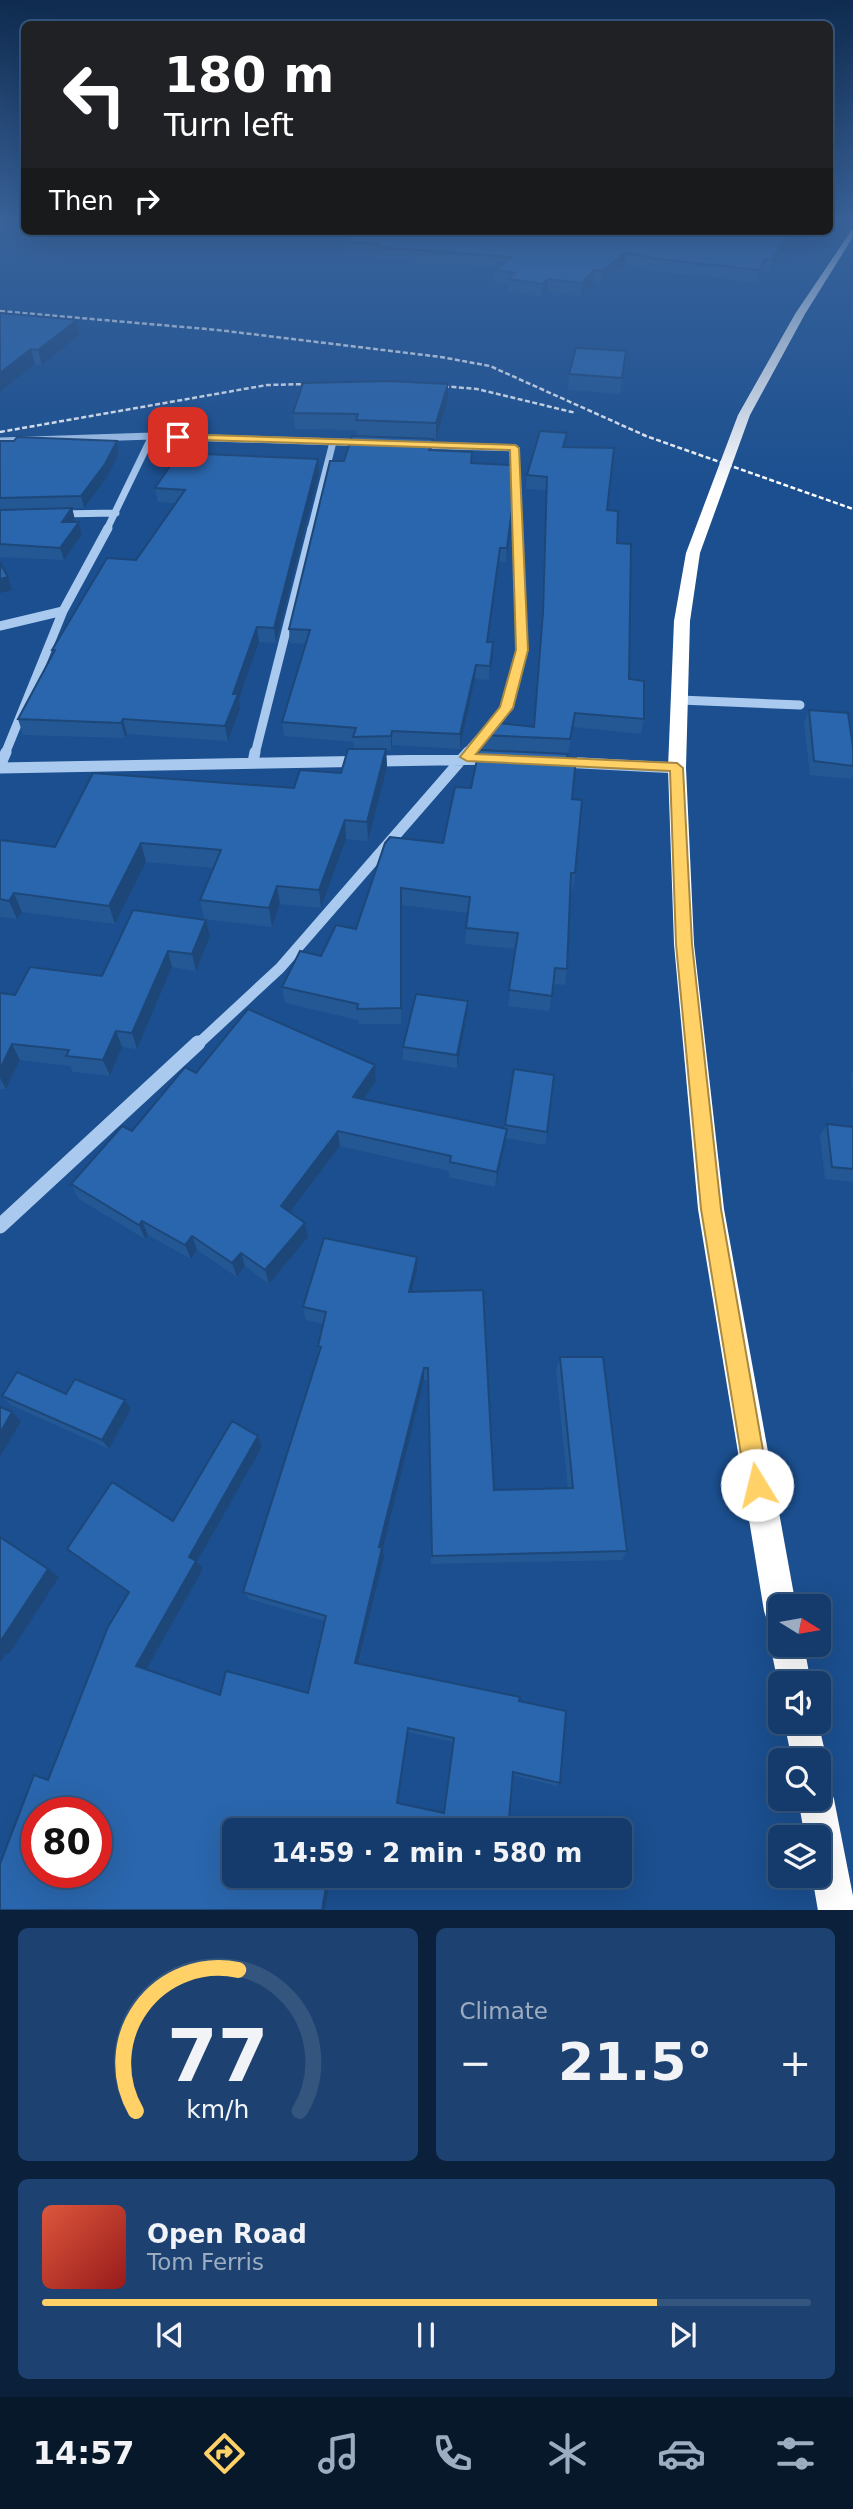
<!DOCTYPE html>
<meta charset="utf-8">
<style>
body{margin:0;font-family:"DejaVu Sans",sans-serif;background:#1d4271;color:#f1f3f6;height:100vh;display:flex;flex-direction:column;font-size:26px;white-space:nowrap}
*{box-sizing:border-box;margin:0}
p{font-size:23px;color:#9dadc1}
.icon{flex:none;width:38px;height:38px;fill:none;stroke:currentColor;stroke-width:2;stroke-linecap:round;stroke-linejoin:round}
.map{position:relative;height:1910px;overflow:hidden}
.sheet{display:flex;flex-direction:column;gap:18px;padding:18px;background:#0b203b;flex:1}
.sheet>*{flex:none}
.top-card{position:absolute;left:21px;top:21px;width:812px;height:214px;border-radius:10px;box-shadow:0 7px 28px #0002,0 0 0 2px #33557e;background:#202124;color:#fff;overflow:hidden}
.needle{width:46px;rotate:101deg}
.fabs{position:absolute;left:768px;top:1594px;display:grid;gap:14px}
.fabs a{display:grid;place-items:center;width:63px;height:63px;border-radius:10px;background:#143b6b;box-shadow:0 7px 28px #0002,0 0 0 2px #33557e;font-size:35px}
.speed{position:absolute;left:21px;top:1797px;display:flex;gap:14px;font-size:35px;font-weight:700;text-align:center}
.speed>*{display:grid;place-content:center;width:91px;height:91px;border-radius:50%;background:#143b6b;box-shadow:0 7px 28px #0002,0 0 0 2px #33557e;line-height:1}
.speed .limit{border:10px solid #d22;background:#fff;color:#111}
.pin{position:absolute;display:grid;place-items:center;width:60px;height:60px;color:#fff;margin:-30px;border-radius:14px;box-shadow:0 4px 10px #0006}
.me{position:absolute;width:77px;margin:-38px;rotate:351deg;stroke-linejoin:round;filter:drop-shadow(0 0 5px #0008)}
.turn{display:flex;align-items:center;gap:24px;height:147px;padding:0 28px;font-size:32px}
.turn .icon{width:91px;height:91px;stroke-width:2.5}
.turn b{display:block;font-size:49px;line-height:60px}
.then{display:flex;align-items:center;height:66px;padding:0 28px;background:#0003;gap:14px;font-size:26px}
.big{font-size:52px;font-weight:600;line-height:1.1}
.sheet .tile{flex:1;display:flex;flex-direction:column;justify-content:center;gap:10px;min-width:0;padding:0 24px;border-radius:10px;background:#1d4271}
.sheet .dial{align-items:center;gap:0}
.dial svg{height:182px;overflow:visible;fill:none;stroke:#33557e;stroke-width:7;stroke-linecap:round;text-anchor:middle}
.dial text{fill:#f1f3f6;stroke:none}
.song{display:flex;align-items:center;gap:21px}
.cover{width:84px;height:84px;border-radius:10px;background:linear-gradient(135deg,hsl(10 70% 55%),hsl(0 70% 35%))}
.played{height:7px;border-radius:4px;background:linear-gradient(90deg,#ffd166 80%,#33557e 80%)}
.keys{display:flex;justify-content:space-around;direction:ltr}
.heat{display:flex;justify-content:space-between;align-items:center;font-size:38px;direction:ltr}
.sheet .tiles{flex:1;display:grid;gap:18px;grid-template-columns:1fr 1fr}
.tile:last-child{grid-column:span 2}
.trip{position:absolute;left:222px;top:1818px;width:410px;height:70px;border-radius:10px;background:#143b6b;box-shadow:0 7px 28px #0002,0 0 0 2px #33557e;font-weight:600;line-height:70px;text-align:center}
.tabs{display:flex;height:112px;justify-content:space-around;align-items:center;background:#08182b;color:#9dadc1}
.tabs .icon{width:49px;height:49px}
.tabs .current{color:#ffd166}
.tabs b{font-size:32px;color:#f1f3f6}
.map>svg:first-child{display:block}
</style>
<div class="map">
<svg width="853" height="1911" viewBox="0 0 853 1911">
<rect width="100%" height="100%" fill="#1b4f8f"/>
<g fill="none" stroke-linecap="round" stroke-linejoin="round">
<!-- minor-far3 -->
<path stroke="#a9c9ee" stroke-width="7" d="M0,441L152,436L367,443
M416,445L515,448L518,529
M60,514L116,513
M107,529L152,436
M311,529L333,442"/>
<!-- minor-far2 -->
<path stroke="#a9c9ee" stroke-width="9" d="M0,626L63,611
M680,700L800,705
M5,754L63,611L108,528
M255,754L312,528
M466,754L506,708L522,650L518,528"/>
<!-- minor-far1 -->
<path stroke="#a9c9ee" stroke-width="11" d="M253,762L255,752
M562,762L677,768
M0,766L6,752
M0,768L494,759
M197,1045L280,968L468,752"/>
<!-- minor -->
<path stroke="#a9c9ee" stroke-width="15" d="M0,1226L198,1043"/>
<!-- highway -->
<path fill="#fff" fill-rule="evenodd" d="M853,228V237L805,314L750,415L700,553L690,621L686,768L694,944L724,1209L796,1606H780V1627L768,1623L764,1611L698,1209L674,944L668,768L674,621L686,553L738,415L795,314Z
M780,1631V1645H804L811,1684H780V1692L770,1645L775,1633Z
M784,1722H818L827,1760L821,1772L819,1773V1760H792Z
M819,1782L829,1786L834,1799L853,1896V1911H818L812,1876H819V1838H805L798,1799H819Z"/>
<!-- rail -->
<path stroke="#fff" stroke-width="2.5" stroke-dasharray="5 2.5" stroke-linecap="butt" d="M0,311L218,330L441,357L490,366L646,436L853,509
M429,385L477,389L576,413
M0,432L267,385L390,382"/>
</g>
<!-- wall -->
<path fill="#245895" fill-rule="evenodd" d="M701,231H793L769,272L762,271L758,283L655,271L625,264L600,284L593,283L581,296L547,292L542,297L507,291L508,285L494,283L495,270L497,268L377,259L376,256L346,254L345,237Z
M0,313L77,320L80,335L42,365L35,364Z
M626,351L620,394L568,390L569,374Z
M448,384V400L436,439H433L432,451L471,463L512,509L506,562L499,561L488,642H493L489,680L475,679L460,749L392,745L391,750L386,751L387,767L368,841L346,839L321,908L280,904L272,927L204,919L200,900L214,868L146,862L115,924L22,912L17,919L0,917V840L55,847L294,788L341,773L354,749L353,742L284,736L282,722L306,644L290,643L289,629L344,461L357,436L356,430L295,429L293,413Z
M0,441H117L119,453L108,476L84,508L0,510Z
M565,447L607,510L617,543L629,679L644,719L641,734L573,727L568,754L482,749V735L533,727L541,627L546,490L526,489L527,475Z
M319,473L276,643L259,642L239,699L240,709L228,741L127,734L125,738L23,735L18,719L53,653L52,650L136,560L176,503L158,502L155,488Z
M72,508L75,520L74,522H79L82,535L64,560L0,557V510Z
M809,710L853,747V774L851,779L810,775L804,723Z
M567,757L572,799L575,873L573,889H571L567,969L565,985L553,984L549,1011L508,1006L516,949L465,944L468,913L401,905V1024H359L358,1020L285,1003L282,987L356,929L443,843L471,788Z
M206,920L210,936L196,971L172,967L137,1049L122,1047L110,1076L73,1072L70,1066L20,1060L6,1089H0V993L15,995L102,976Z
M468,1001L467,1014L457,1068L403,1060V1047Z
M375,1065L376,1081L364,1099L504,1128L505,1125L547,1132L545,1145L506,1138L495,1187L449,1177V1171L340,1146L290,1212L305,1223L308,1237L269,1284L245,1266L237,1277L197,1250L191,1259L148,1235L145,1239L79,1199L71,1184L132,1131L196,1073Z
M853,1070V1092L851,1073Z
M827,1124L853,1127V1182L825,1179L820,1136Z
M417,1257V1271L413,1291L494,1490L568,1489L556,1370L560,1357L627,1551L622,1560L431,1564L428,1380H424L383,1549L384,1557L359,1664L519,1701L560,1783L556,1786L513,1775L508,1830L346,1825L345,1830H234L331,1876L325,1910H0L128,1593L77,1557L67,1549L173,1521L258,1436L262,1447L197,1562L203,1569L146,1670L220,1695L308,1693L325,1621L249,1599L243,1592L319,1352L318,1346L323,1324L306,1320L303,1307ZM408,1732L453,1742L444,1813L398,1803Z
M66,1394L131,1409L109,1449L11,1405L2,1396Z"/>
<!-- shaded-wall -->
<path fill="#1d4779" d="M790,231H793V233L769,272L772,260Z
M626,252L625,264L600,284L602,271Z
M765,259L762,271L758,283L760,270Z
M594,270L593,283L581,296L582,283Z
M548,279L547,292L542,297L543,284Z
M77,320L80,335L42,365L38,350Z
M31,349L35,364L0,392V373Z
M448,384V400L436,439V423Z
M117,441L119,453L108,476L84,508L81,496Z
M318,459L319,473L276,643L274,628Z
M72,508L75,520L65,534L62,522Z
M512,509V523L506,562L507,548Z
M79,522L82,535L64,560L60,548Z
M500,548L499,561L486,656L487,642Z
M8,577L12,590L0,593V579Z
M257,627L259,642L239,699L240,709L228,741L225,726L233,694Z
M493,642V656L489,680L490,666Z
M476,665L475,679L460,749V734Z
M123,719L127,734L125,738L121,723Z
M392,731V745L391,750V736Z
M386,749L387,767L368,841L367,822Z
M345,820L346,839L321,908L319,890Z
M141,843L146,862L115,924L109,906Z
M277,886L280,904L272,927L269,908Z
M14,893L22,912L17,919L9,901Z
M206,920L210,936L196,971L192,954Z
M168,951L172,967L137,1049L132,1033Z
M468,1001L467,1014L457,1068V1055Z
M116,1031L122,1047L110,1076L103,1060Z
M12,1044L20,1060L6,1089L0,1078V1069Z
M375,1065L376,1081L355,1112L353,1097Z
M507,1129L505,1144L495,1187L497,1172Z
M338,1131L340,1146L284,1220L281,1206Z
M142,1221L148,1235L145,1239L139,1225Z
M305,1223L308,1237L269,1284L265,1270Z
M192,1236L197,1250L191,1259L185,1245Z
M241,1253L245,1266L237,1277L232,1263Z
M417,1257V1271L409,1305V1292Z
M424,1368V1380L383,1549L384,1557L357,1669L355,1663L379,1547Z
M125,1400L131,1409L109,1449L102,1440Z
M12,1412L21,1421L0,1457V1433Z
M258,1436L262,1447L197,1562L203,1569L145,1672L136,1666L189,1557Z
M48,1569L59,1577L9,1654L6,1653L0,1662V1642Z
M408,1728V1732L398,1804L397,1803Z
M328,1876H331L325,1910H322Z"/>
<!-- building -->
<path fill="#2a66ad" stroke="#1d4779" stroke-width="2" fill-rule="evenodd" d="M350,231L701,232L790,231L772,260L765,259L760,270L657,259L626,252L602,271L594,270L582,283L548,279L543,284L508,279L515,273L495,270L511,257L376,247L379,244L346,242L350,237H345Z
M0,313L77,320L38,350L31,349L0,373Z
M576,348L626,351L622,378L569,374Z
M390,381L448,384L436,423L356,420L358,414L293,413L303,383Z
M540,431L567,433L563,447L614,448L607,510L618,511L617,543L631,544L629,679L644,681V719L575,713L570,739L482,735L491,722L534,727L543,612L547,477L527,475Z
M352,436L433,439L429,450L472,452L471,463L511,465L512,509L507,548H500L487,642H493L490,666L476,665L460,734L392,731L391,736L353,737L356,728L282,722L310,630L289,629L330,461H344Z
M17,437L117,441L105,464L81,496L0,498V441H14Z
M179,453L318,459L274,628L257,627L233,694H238L225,726L123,719L121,723L18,719L55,650H52L107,558L136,560L185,490L155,488Z
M72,508L62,522H79L60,548L0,544V510Z
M0,563L8,577L0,579Z
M809,710L848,713L853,747V766L814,761Z
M348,749H386L367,822L345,820L319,890L277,886L269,908L200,900L221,850L141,843L109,906L14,893L9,901L0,899V840L55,847L93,773L294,788L300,770L341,773Z
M479,750L568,754L567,757L576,758L572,799L582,800L575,873H571L567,969L555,968L552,996L509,990L518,933L466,928L470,897L401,888V1008L357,1009L358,1004L282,987L300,951L321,956L336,925L356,929L385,843L390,837L443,843L455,787L471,788Z
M133,910L206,920L192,954L168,951L132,1033L116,1031L103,1060L66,1056L69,1050L12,1044L0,1069V993L15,995L30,967L102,976Z
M416,994L468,1001L457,1055L403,1047Z
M248,1009L375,1065L353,1097L507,1129L497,1172L450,1162L451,1156L338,1131L281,1206L305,1223L265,1270L241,1253L232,1263L192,1236L185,1245L142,1221L139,1225L71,1184L122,1126L132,1131L185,1067L196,1073Z
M514,1069L554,1075L547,1132L505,1125Z
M827,1124L853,1127V1169L832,1167Z
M324,1238L417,1257L409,1292L483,1290L494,1490L573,1488L560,1357H603L627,1551L432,1556L428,1368H424L379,1547L382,1548L355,1663L520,1697L519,1701L566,1711L560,1783L513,1772L508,1830H373L344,1824L343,1830H234V1876H328L322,1910H0V1864L34,1775L48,1780L108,1627L129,1592L67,1549L112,1482L173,1521L232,1421L258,1436L189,1557L196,1561L136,1666L220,1695L226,1671L308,1693L326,1616L243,1592L321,1347L318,1346L326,1312L303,1307ZM408,1728L454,1738L444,1813L397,1803ZM37,1813H96V1872H37Z
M17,1372L66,1394L75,1379L125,1400L102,1440L2,1396Z
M0,1407L12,1412L0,1433Z
M0,1537L48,1569L0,1642Z"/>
<!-- sky -->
<linearGradient id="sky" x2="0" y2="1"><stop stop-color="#0f2b4f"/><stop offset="0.45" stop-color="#39639b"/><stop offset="1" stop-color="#39639b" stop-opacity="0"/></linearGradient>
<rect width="853" height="489" fill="url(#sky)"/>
<!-- route -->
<path fill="#ffd166" stroke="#a68842" stroke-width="2" d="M178,434L515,445L519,448L528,650L513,708L476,754L677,763L683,768L692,944L721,1209L769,1485L766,1493L757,1496L749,1493L746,1485L701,1209L676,944L670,771L467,761L460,757L500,707L516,650L510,450L175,439Z"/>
</svg>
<div class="fabs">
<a><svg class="needle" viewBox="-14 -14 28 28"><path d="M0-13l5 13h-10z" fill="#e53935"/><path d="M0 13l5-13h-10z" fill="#9dadc1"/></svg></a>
<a><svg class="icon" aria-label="sound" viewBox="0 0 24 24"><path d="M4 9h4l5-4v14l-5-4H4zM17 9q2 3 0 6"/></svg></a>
<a><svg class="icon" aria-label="search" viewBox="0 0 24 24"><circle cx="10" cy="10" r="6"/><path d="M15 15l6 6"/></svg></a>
<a><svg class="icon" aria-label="layers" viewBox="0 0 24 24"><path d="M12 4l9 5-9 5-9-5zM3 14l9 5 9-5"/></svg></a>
</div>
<div class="speed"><div class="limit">80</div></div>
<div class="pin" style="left:178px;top:437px;background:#d93025"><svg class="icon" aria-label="arrive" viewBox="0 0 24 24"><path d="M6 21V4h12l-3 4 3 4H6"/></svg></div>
<svg class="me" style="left:757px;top:1485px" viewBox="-20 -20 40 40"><circle r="19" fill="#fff"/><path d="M0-13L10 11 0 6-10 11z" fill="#ffd166"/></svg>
<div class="trip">14:59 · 2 min · 580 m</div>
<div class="top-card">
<div class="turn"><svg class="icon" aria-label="left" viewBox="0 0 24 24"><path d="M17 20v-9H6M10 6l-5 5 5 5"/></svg><div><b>180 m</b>Turn left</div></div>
<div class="then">Then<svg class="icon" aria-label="right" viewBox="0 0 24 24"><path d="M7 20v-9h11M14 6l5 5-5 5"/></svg></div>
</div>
</div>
<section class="sheet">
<div class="tiles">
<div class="tile dial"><svg viewBox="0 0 100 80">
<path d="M14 69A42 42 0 1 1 86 69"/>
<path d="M14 69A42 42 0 0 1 59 7" stroke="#ffd166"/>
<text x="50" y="56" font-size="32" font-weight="700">77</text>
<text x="50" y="72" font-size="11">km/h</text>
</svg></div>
<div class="tile"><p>Climate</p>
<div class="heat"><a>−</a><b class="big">21.5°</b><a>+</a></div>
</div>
<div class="tile">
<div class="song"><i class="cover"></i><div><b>Open Road</b><p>Tom Ferris</p></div></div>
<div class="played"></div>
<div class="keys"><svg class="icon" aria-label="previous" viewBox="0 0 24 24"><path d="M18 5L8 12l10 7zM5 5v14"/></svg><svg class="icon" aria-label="pause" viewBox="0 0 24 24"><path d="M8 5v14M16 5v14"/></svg><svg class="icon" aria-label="next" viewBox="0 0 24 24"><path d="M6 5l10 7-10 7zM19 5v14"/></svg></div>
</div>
</div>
</section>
<nav class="tabs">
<b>14:57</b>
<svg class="icon current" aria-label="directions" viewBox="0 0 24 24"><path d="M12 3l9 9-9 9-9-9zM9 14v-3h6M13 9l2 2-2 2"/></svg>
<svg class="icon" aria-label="music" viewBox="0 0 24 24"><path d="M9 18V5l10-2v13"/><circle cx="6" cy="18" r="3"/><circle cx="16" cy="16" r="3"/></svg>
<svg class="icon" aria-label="phone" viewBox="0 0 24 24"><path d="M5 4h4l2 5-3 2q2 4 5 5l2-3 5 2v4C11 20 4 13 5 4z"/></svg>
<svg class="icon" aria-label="climate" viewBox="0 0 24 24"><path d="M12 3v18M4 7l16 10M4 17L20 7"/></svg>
<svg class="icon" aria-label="car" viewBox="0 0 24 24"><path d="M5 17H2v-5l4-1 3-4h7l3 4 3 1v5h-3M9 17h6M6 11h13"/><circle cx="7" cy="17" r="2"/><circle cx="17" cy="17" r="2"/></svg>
<svg class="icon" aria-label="filters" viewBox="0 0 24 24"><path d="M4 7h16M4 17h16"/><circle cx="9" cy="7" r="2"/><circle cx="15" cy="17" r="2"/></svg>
</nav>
